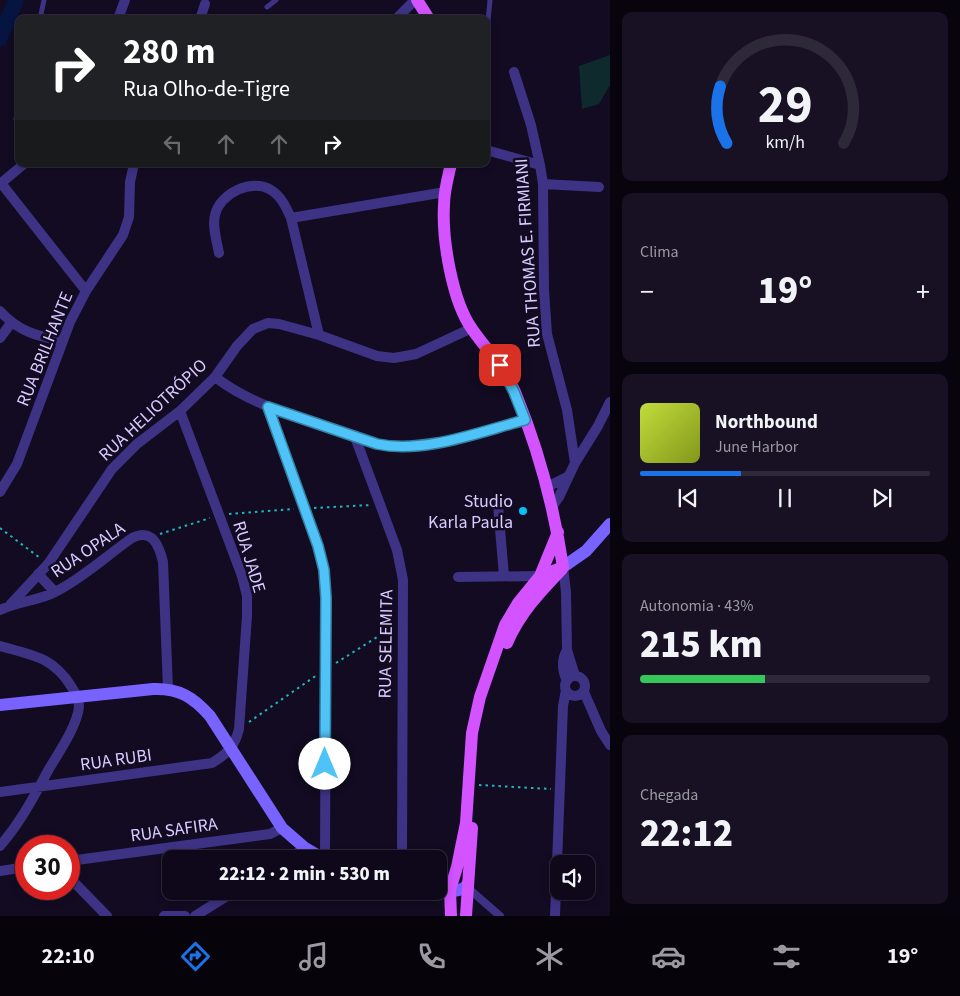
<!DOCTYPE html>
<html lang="pt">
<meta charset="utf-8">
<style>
body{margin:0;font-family:"Source Sans 3",sans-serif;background:#171123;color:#f1f3f6;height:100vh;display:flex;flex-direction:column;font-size:19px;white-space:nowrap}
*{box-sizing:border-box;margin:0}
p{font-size:16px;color:#9b9aa2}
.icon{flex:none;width:28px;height:28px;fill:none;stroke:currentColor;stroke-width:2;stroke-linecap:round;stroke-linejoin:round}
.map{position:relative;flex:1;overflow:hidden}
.drawer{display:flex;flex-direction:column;gap:12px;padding:12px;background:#08040e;width:350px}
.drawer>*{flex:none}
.top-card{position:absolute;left:15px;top:15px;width:475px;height:152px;border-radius:10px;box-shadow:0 2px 8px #0003,0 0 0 1px #2e2939;background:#202124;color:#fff;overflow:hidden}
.controls{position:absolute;left:550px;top:855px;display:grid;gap:10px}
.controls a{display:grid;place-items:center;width:45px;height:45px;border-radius:10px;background:#0e081a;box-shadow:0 2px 8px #0003,0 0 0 1px #2e2939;font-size:25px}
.speed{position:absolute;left:15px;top:835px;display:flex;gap:10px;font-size:25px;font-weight:700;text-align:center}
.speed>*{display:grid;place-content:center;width:65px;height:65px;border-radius:50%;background:#0e081a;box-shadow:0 2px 8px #0003,0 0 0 1px #2e2939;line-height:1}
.speed .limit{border:8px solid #d22;background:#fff;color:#111}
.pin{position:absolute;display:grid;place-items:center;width:42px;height:42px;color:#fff;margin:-21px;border-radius:10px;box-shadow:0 2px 8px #0006}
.me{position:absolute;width:55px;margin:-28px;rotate:0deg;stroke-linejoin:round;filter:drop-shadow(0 0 4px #0008)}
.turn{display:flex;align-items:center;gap:18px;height:105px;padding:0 25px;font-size:22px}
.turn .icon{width:65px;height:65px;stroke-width:2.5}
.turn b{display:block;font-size:35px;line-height:42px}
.lanes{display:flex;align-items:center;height:48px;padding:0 25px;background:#0003;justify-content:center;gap:25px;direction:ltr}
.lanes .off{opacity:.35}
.big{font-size:38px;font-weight:800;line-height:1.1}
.drawer .card{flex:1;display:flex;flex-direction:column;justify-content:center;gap:8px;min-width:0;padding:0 18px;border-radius:10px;background:#171123}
.drawer .dial{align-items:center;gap:0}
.dial svg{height:130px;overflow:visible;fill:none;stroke:#2e2939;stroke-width:7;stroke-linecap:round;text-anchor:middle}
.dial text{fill:#f1f3f6;stroke:none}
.song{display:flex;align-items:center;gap:15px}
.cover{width:60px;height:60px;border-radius:8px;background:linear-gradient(135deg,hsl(70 70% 55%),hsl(70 70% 35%))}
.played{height:5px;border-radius:2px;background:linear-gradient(90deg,#1a73e8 35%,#2e2939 35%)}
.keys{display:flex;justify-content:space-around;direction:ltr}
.heat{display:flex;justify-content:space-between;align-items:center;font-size:28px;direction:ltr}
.charge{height:8px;border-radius:4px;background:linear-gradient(90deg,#34c759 43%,#2e2939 0)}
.trip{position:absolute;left:162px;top:850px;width:285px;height:50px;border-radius:10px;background:#0e081a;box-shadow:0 2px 8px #0003,0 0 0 1px #2e2939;font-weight:800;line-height:50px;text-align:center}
.dock{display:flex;height:80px;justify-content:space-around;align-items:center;background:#06030a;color:#9b9aa2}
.dock .icon{width:35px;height:35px}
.dock .active{color:#1a73e8}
.dock b{font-size:22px;color:#f1f3f6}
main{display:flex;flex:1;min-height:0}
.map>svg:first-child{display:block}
</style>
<main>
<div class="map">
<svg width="610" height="916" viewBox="0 0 610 916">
<rect width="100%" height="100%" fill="#120b22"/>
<!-- green -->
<path fill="#0e2a2d" d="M610,55V85L599,104L582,109L579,66Z"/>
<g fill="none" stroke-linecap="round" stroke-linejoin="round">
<!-- river -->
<path stroke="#051441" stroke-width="16" d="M0,38L16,0"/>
<!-- path -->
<path stroke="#23b5bc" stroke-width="2" stroke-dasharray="2.5 4" stroke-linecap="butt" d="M314,508L371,505
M229,514L294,509
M0,528L40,558
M160,534L210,518
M336,663L393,627
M249,722L317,675
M479,785L551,789"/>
<!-- service -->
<path stroke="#3e3285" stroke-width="5" d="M267,7L276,0
M40,19L44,0
M486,42L490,0
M18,55H19
M16,119L19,122"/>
<!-- pedestrian -->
<path stroke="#3e3285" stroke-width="8" d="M468,888L500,916"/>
<!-- minor -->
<path stroke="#3e3285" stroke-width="10" d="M118,19L125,0
M200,19L205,4
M396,19L415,0
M514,72L531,125L540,165L543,184L544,290L547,334L567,410L575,463
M486,150L540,165
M1,183L86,291
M0,184L24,164
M543,184L599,187
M291,218L445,192
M219,253C217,242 212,226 215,215C220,193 252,178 271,190C281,196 286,207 291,218L319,335
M0,311C18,331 36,336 62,341
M0,338L11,323
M215,377C250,404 292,415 333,429C355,437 378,448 402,447C439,447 489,429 525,420
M267,407L318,545L324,569L326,598L325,859
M355,437L397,550L403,580L402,859
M547,487L569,476
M0,492L17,464L70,322L86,291L123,235L129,217L130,182L134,164
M498,505L504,576
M552,507L559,497L575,463L598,426L610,402
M563,567L566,592L567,650L575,676
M38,574L55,592
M458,577L540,576
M10,605L48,564L112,469L137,444L180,411L215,377L237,346L253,329L268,323L279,324L319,335L377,356L394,358L416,354L472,328
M0,610C18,601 38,601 55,592C83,578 106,556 132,538C152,528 159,545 163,562L168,689
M0,646C31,655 52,656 71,686C75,692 79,699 79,707C77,726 59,752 49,769C34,796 21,822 0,846
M565 686a10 10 0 1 1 20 0a10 10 0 1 1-20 0Z
M567,681C562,670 561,660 567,650
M584,692L601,731L610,745
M0,792L212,763C227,754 235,746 239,729L247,616V596L242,576L180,411
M288,859L305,848
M69,861L270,834L282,828
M0,871L26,867
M69,877L107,916
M164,916H185
M195,916L235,891
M555,916L563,706L566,690"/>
<!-- secondary -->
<path stroke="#7863ff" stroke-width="12" d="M563,567L586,551L610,524
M0,705L153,689C179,688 193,697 210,716L282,828L305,848L324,859
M439,889C449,890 463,894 468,883"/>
<!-- primary -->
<path stroke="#d253ff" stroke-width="12" d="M417,0L429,19
M451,164C448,177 444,191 444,205C442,239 452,301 472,329C488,352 503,365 515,392C538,448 554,507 563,567
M540,576L558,532
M507,643C520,613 540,592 562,569
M451,916L450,890L457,867L466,823L472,733L480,697L505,625L518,603L540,576L563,567
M466,916L472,828"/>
</g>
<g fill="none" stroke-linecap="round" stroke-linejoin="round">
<defs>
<path id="route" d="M325,764L326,598L324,570L318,546L268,407L377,444C423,454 479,432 525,420L514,392L500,365"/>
</defs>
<!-- route casing -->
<use href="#route" stroke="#337fa1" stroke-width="12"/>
<!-- route -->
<use href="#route" stroke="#4fc3f7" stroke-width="9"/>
</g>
<!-- markers -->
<circle fill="#00c4f7" stroke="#120b22" stroke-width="2" cx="523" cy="511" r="5"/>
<g text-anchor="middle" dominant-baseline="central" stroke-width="5" stroke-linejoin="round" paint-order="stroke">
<!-- street labels -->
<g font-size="18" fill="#d8ccff" stroke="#120b22">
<text transform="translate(528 253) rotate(-94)">RUA THOMAS E. FIRMIANI</text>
<text transform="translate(45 349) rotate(-68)">RUA BRILHANTE</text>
<text transform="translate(153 410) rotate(-43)">RUA HELIOTRÓPIO</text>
<text transform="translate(88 550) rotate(-34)">RUA OPALA</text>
<text transform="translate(249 557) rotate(73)">RUA JADE</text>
<text transform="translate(386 644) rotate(-89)">RUA SELEMITA</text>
<text transform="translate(116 760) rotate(-8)">RUA RUBI</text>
<text transform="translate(174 830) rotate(-8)">RUA SAFIRA</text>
</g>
<!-- poi labels -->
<g font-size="18" fill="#d8ccff" stroke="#120b22" text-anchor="end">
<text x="513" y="501">Studio<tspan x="513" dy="21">Karla Paula</tspan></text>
</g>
</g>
</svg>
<div class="controls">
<a><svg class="icon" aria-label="sound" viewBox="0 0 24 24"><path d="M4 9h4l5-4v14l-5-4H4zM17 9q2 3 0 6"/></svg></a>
</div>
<div class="speed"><div class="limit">30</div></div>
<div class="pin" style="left:500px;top:365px;background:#d93025"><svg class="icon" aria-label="arrive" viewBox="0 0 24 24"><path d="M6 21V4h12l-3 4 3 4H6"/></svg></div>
<svg class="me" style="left:325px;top:764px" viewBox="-20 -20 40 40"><circle r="19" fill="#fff"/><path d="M0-13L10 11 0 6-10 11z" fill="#4fc3f7"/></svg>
<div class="trip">22:12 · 2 min · 530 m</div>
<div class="top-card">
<div class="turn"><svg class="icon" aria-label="right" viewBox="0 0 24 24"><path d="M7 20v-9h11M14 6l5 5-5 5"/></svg><div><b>280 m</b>Rua Olho-de-Tigre</div></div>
<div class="lanes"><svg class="icon off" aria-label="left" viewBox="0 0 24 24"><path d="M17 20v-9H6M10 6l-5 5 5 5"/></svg><svg class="icon off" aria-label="ahead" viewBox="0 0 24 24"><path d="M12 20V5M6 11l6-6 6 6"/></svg><svg class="icon off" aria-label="ahead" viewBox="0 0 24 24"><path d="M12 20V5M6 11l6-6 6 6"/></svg><svg class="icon" aria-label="right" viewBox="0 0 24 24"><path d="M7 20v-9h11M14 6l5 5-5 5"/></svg></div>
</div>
</div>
<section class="drawer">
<div class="card dial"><svg viewBox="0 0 100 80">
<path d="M14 69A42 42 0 1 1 86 69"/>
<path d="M14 69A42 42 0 0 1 10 34" stroke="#1a73e8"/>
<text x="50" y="56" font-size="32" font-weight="700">29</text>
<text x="50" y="72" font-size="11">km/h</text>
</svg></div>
<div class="card"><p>Clima</p>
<div class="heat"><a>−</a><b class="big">19°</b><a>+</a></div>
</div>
<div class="card">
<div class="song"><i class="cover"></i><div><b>Northbound</b><p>June Harbor</p></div></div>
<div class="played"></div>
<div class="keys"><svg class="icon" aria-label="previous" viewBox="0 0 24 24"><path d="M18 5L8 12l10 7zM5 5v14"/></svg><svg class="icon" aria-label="pause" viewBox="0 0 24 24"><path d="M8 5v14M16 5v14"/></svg><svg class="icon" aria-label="next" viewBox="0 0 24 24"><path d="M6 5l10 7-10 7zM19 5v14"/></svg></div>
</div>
<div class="card"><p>Autonomia · 43%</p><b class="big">215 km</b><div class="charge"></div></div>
<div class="card"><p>Chegada</p><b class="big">22:12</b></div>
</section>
</main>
<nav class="dock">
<b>22:10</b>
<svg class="icon active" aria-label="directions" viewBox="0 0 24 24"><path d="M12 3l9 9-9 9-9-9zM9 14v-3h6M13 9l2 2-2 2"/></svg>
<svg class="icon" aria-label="music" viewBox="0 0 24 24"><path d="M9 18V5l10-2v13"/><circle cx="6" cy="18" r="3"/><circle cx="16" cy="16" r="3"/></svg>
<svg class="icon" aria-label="phone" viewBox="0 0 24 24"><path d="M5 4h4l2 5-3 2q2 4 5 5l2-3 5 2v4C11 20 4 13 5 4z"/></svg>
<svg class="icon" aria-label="climate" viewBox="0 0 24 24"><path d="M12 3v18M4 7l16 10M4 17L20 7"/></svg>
<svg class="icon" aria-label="car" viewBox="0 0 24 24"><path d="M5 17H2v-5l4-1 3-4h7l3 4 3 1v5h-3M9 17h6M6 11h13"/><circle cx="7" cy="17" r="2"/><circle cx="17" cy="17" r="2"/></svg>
<svg class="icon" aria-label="filters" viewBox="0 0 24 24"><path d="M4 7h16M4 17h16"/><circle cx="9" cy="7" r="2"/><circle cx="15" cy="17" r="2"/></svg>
<b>19°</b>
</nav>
